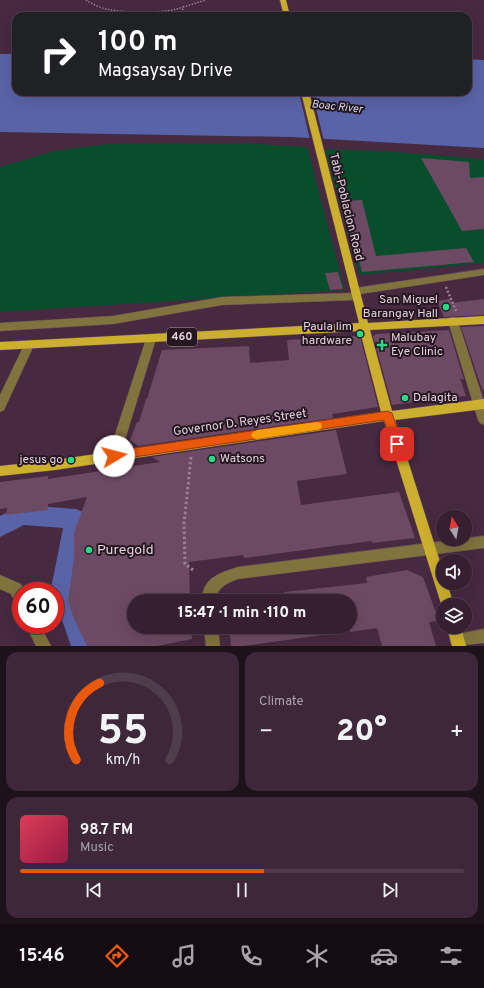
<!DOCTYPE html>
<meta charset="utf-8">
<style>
body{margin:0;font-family:Overpass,sans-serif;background:#3d2738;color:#f1f3f6;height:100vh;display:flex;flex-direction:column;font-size:15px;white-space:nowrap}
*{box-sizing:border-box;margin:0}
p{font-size:13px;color:#aaa2ab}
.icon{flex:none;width:22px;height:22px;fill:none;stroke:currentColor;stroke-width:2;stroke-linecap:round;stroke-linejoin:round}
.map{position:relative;height:646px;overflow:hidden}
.drawer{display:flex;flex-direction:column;gap:6px;padding:6px;background:#1d111a;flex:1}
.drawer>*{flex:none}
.banner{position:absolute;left:12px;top:12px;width:460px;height:84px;border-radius:12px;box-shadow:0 4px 16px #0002,0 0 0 1px #4f3d4c;background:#202124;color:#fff;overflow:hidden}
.needle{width:26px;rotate:349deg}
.buttons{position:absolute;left:436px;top:510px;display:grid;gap:8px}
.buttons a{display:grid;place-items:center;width:36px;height:36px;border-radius:50%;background:#351f30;box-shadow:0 4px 16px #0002,0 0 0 1px #4f3d4c;font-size:20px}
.speed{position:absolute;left:12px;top:582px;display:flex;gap:8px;font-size:20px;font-weight:700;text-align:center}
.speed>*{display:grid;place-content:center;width:52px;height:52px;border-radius:50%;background:#351f30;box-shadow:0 4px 16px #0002,0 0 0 1px #4f3d4c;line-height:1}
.speed .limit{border:6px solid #d22;background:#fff;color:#111}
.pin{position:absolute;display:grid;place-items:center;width:34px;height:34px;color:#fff;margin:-17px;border-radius:8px;box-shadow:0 2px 6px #0006}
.me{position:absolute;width:44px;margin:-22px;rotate:82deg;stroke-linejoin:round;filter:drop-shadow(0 0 3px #0008)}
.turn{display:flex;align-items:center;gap:14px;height:84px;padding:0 20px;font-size:18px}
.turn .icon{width:52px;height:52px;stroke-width:2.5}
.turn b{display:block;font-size:28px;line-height:34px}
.big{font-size:30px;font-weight:800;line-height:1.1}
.drawer .tile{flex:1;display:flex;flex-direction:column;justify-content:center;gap:6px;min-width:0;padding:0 14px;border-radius:12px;background:#3d2738}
.drawer .dial{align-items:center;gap:0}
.dial svg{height:104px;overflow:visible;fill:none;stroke:#4f3d4c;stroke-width:7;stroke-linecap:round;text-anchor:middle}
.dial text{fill:#f1f3f6;stroke:none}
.song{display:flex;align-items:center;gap:12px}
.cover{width:48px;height:48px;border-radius:6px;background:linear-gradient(135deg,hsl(350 70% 55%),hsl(340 70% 35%))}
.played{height:4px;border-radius:2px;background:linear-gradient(90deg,#ea580c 55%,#4f3d4c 55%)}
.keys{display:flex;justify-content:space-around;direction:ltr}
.heat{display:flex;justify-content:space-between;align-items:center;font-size:22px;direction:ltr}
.drawer .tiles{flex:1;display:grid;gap:6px;grid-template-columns:1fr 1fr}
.tile:last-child{grid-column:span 2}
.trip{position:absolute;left:127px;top:594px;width:230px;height:40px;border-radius:20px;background:#351f30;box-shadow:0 4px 16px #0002,0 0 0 1px #4f3d4c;font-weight:800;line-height:40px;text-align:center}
.tabs{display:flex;height:64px;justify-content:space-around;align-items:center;background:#150c13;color:#aaa2ab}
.tabs .icon{width:28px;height:28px}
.tabs .active{color:#ea580c}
.tabs b{font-size:18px;color:#f1f3f6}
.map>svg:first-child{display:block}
</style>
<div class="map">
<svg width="484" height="646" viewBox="0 0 484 646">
<rect width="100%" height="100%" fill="#472940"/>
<!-- green -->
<path fill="#084d2c" d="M198,143H244L307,147L345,290L0,312V167L54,151L108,144Z
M325,149L382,151L484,159V263L360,275Z"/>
<!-- water -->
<path fill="#5963a7" d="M0,54H16V92H468V59L484,60V148L292,137L0,132Z"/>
<!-- pier -->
<path fill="#472940" d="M299,92H312L324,141L310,140Z"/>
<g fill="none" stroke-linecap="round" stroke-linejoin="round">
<!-- canal -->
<path fill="#5963a7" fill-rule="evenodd" d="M22,505L76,509L83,512L87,519L82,535L73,588L95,646H71L55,600V591H52L51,588L63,528L24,525L0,537V516Z"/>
</g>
<!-- building -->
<path fill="#6c4a63" d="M421,158L469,162L470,178L484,177V229L462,231Z
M362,200L376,256L466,248L474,262L362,272L343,201Z
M338,272L343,289L330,290L325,273Z
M450,299L451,303L484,299V315L444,317L437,301Z
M484,326V391L482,389L461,327Z
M449,330L464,380L460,378L466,396L392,405L373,336L375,335V334Z
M360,336L378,407L332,414L333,418L138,446L130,440L137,422H139L146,399H147L162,350L249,346L250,363L289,360L287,340Z
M336,430L347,474L297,481L301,505L399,492L415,538L372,543V541L274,554L244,558L243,555L189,562L190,601H134V627H191L192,639L157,646H87L74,619L68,601L74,558V533L87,497L48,504V510L6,515L7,508L0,509V482L48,476V479L160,462L152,457Z
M407,570L423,577L439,621L429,622L436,646H382L377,628L350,632V601H284V592L367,583L366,577Z
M229,627H323V635L243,646H231Z"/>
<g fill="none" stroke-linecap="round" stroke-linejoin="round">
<defs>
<path id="minor" d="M484,269V275L360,294L361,296L359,298L356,300L222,305L113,324L0,331V323L113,316L222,297L351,293L352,289L355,288Z
M453,317L457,318L458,321L484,402V425L480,423L478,420L448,321L449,318Z
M151,335L155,336L156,339L120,456L118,460L114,461L110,460L108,456L146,339L147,336Z
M29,341L33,342L34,345L4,410L0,412V395L24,345L25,342Z
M484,536V548L238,579C227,583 216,588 216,601H202C202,578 219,573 238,567Z
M0,575L21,584L24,591H21V607L16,605L11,594L0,589Z
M26,625H40L51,646H36Z
M204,627H218L220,646H206Z
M484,629V643L455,646L452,645L450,640L452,635Z"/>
<path id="major" d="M280,0H286L290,16H284Z
M301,92H309L368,323L484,316V324L370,330L392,411L484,399V409L395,420L443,571V583H447L454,605H443V610L384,421L55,470L0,476V466L55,460L381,412L360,331L0,350V342L359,323Z
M447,627H461L466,646H452Z"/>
</defs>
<!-- minor casing -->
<use href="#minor" stroke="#63475c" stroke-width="1"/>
<!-- major casing -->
<use href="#major" stroke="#63475c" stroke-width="1"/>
<!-- path-far2 -->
<path stroke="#9a8193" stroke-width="1.5" stroke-dasharray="1.5 1.5" stroke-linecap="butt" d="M86,0C92,4 98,7 106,9C124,13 166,14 183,7
M182,16L183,7L206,0"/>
<!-- path-far1 -->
<path stroke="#9a8193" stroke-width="2.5" stroke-dasharray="2 2" stroke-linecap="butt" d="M446,287L456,311"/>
<!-- path -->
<path stroke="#9a8193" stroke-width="3" stroke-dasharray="2.5 2.5" stroke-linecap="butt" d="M191,457L184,524L185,564L193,570"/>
<!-- minor -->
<use href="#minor" fill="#81733d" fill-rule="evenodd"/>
<!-- major -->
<use href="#major" fill="#ccaf2e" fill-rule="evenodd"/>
</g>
<!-- route -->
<path fill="#ea580c" stroke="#983908" d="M388,411L392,413L393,416L402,444L400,447L397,448L393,447L384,420L114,460L110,459L108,456L110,452L114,451Z"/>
<!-- slow -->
<path fill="#f59e0b" d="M317,422L321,423L322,426L321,429L317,430L257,439L253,438L251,435L253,432L257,430Z"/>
<!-- markers -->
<g fill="#2ad885" stroke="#251722" stroke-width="1.5">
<circle cx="446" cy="307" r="4"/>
<circle cx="360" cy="334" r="4"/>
<path d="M380 339h4v4h4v4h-4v4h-4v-4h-4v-4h4z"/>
<circle cx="405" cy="398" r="4"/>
<circle cx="212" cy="459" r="4"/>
<circle cx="71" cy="460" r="4"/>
<circle cx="89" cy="550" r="4"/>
</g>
<g text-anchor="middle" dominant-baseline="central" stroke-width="4" stroke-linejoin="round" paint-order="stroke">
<!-- far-water labels -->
<g font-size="11" font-style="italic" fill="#d8dcf0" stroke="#251722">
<text transform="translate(337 107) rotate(6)">Boac River</text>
</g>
<!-- shield labels -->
<rect fill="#251722" stroke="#aa98a5" stroke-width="1" x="167" y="328" width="30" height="18" rx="3"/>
<g font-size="11" font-weight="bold" fill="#e3cfdd">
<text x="182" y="337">460</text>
</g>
<!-- street labels -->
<g font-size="12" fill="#e3cfdd" stroke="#251722">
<text transform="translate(346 207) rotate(76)">Tabi-Poblacion Road</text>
<text transform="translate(240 423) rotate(-8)">Governor D. Reyes Street</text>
</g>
<!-- poi labels -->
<g font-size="12" fill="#e3cfdd" stroke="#251722" text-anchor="end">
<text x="438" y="300">San Miguel<tspan x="438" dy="14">Barangay Hall</tspan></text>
<text x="352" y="327">Paula lim<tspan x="352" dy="14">hardware</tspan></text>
<text x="391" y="338" text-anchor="start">Malubay<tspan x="391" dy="14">Eye Clinic</tspan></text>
<text x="413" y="398" text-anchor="start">Dalagita</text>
<text x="220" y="459" text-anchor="start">Watsons</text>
<text x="63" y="460">jesus go</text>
</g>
<!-- near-poi labels -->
<g font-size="14" fill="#e3cfdd" stroke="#251722" text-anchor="start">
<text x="97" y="550">Puregold</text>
</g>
</g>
</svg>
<div class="buttons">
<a><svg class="needle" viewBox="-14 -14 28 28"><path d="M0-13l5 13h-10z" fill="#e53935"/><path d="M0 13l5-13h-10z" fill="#aaa2ab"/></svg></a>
<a><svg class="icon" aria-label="sound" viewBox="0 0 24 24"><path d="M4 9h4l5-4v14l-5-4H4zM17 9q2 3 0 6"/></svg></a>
<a><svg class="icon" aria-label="layers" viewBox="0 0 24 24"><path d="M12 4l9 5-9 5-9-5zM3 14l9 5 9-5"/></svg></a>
</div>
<div class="speed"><div class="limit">60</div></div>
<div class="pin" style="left:397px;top:444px;background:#d93025"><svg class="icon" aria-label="arrive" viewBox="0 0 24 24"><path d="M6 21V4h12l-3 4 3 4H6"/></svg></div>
<svg class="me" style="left:114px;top:456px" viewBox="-20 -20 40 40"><circle r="19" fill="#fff"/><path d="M0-13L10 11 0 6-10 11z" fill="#ea580c"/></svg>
<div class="trip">15:47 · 1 min · 110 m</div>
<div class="banner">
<div class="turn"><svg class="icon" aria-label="right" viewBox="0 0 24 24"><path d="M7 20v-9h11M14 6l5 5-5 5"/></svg><div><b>100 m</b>Magsaysay Drive</div></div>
</div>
</div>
<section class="drawer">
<div class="tiles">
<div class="tile dial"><svg viewBox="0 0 100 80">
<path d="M14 69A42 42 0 1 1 86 69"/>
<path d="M14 69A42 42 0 0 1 32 10" stroke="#ea580c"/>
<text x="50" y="56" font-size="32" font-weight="700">55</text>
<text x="50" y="72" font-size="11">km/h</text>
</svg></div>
<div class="tile"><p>Climate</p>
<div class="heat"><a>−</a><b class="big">20°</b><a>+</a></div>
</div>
<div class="tile">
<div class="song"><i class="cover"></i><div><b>98.7 FM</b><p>Music</p></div></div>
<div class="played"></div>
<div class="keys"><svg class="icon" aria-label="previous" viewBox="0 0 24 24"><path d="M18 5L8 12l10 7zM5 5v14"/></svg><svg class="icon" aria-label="pause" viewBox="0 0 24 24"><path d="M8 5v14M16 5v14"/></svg><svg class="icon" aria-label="next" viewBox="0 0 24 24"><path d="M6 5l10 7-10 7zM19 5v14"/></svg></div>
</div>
</div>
</section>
<nav class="tabs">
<b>15:46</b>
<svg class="icon active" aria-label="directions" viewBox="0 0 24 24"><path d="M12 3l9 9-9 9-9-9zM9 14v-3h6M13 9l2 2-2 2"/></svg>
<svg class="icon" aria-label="music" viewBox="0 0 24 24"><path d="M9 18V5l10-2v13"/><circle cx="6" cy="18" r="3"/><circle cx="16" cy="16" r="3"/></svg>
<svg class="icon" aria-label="phone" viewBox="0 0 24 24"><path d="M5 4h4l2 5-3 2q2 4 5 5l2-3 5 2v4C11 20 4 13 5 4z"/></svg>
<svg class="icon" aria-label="climate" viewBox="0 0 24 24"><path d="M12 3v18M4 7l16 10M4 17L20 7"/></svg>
<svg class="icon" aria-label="car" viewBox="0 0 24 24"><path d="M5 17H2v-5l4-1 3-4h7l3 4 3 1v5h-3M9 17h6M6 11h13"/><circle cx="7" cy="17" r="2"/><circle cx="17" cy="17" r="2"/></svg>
<svg class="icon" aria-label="filters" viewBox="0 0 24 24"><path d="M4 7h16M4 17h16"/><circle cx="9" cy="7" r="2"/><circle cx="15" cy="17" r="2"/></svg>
</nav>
